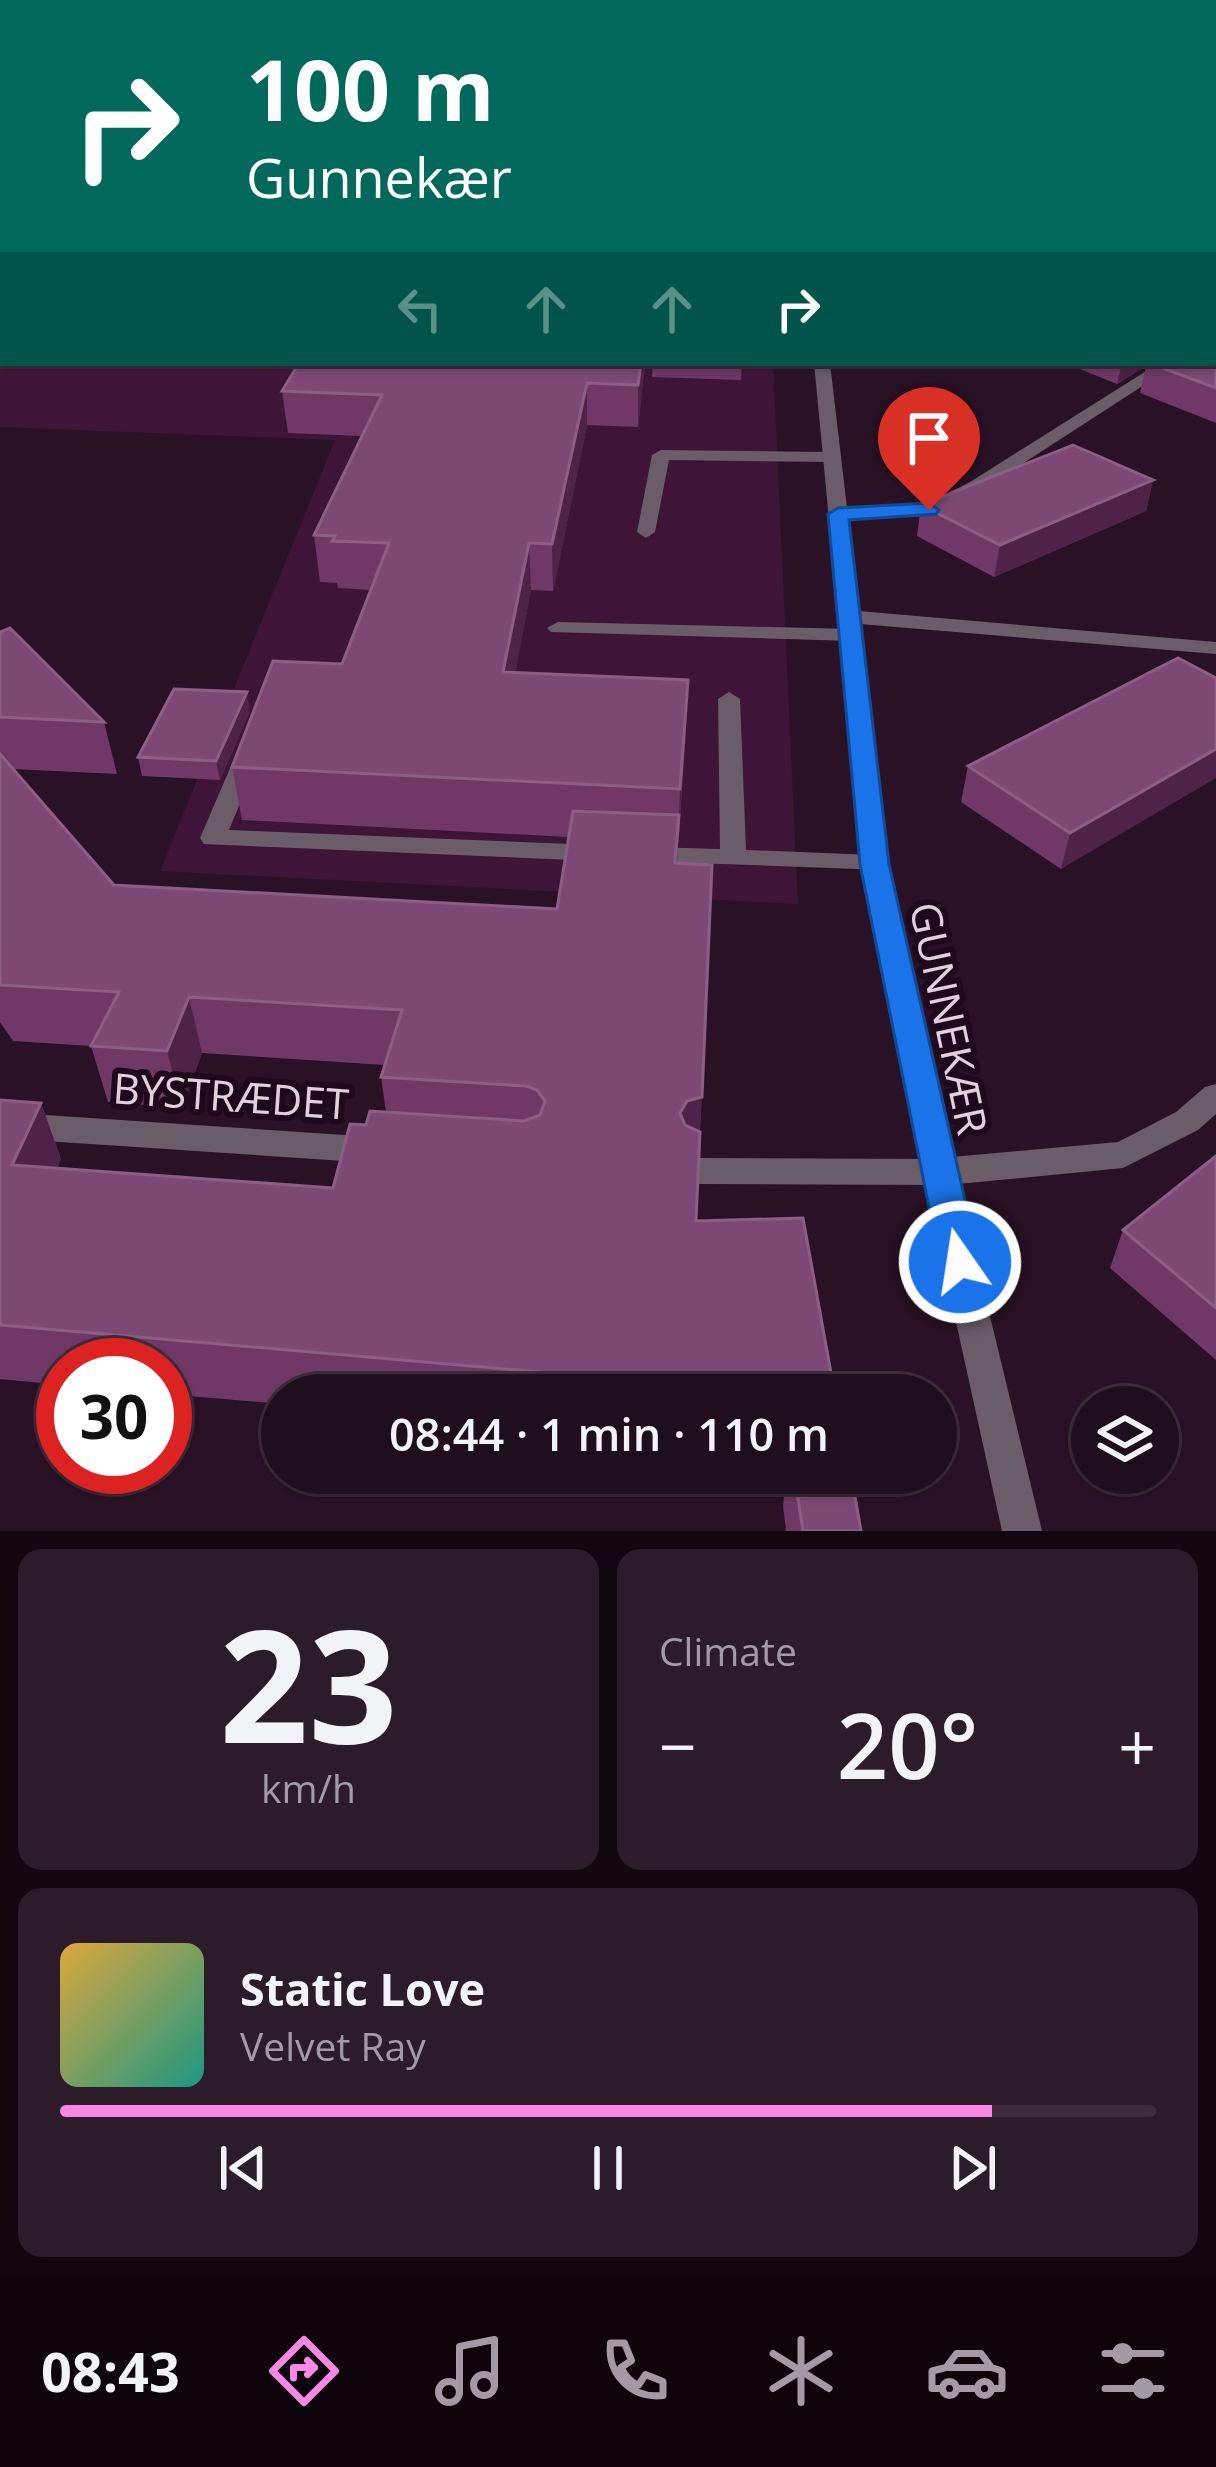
<!DOCTYPE html>
<meta charset="utf-8">
<style>
body{margin:0;font-family:"Open Sans",sans-serif;background:#2c1c29;color:#f1f3f6;height:100vh;display:flex;flex-direction:column;font-size:45px;white-space:nowrap}
*{box-sizing:border-box;margin:0}
p{font-size:39px;color:#a19ca3}
.icon{flex:none;width:66px;height:66px;fill:none;stroke:currentColor;stroke-width:2;stroke-linecap:round;stroke-linejoin:round}
.map{position:relative;height:1531px;overflow:hidden}
.side{display:flex;flex-direction:column;gap:18px;padding:18px;background:#11080f;flex:1}
.side>*{flex:none}
.guide{position:absolute;left:0px;top:0px;width:1218px;height:366px;box-shadow:0 3px 9px #0004,0 0 0 3px #3c2e3b;background:#00695c;color:#fff;overflow:hidden}
.controls{position:absolute;left:1071px;top:1386px;display:grid;gap:24px}
.controls a{display:grid;place-items:center;width:108px;height:108px;border-radius:50%;background:#1f0e1c;box-shadow:0 3px 9px #0004,0 0 0 3px #3c2e3b;font-size:60px}
.speed{position:absolute;left:36px;top:1338px;display:flex;gap:24px;font-size:60px;font-weight:700;text-align:center}
.speed>*{display:grid;place-content:center;width:156px;height:156px;border-radius:50%;background:#1f0e1c;box-shadow:0 3px 9px #0004,0 0 0 3px #3c2e3b;line-height:1}
.speed .limit{border:18px solid #d22;background:#fff;color:#111}
.pin{position:absolute;display:grid;place-items:center;width:102px;height:102px;color:#fff;margin:-123px -51px;border-radius:50% 50% 50% 0;rotate:-45deg;box-shadow:0 0 12px #0007}
.pin .icon{rotate:45deg}
.me{position:absolute;width:132px;margin:-66px;rotate:347deg;stroke-linejoin:round;filter:drop-shadow(0 0 9px #0008)}
.turn{display:flex;align-items:center;gap:42px;height:252px;padding:0 48px;font-size:54px}
.turn .icon{width:156px;height:156px;stroke-width:2.5}
.turn b{display:block;font-size:84px;line-height:102px}
.lanes{display:flex;align-items:center;height:114px;padding:0 48px;background:#0003;justify-content:center;gap:60px;direction:ltr}
.lanes .off{opacity:.35}
.big{font-size:90px;font-weight:600;line-height:1.1}
.side .tile{flex:1;display:flex;flex-direction:column;justify-content:center;gap:18px;min-width:0;padding:0 42px;border-radius:24px;background:#2c1c29}
.side .dial{align-items:center;gap:0}
.dial b{font-size:156px;line-height:1}
.song{display:flex;align-items:center;gap:36px}
.cover{width:144px;height:144px;border-radius:18px;background:linear-gradient(135deg,hsl(40 70% 55%),hsl(170 70% 35%))}
.played{height:12px;border-radius:6px;background:linear-gradient(90deg,#fa87e6 85%,#3c2e3b 85%)}
.keys{display:flex;justify-content:space-around;direction:ltr}
.heat{display:flex;justify-content:space-between;align-items:center;font-size:66px;direction:ltr}
.side .tiles{flex:1;display:grid;gap:18px;grid-template-columns:1fr 1fr}
.tile:last-child{grid-column:span 2}
.trip{position:absolute;left:261px;top:1374px;width:696px;height:120px;border-radius:60px;background:#1f0e1c;box-shadow:0 3px 9px #0004,0 0 0 3px #3c2e3b;font-weight:600;line-height:120px;text-align:center}
.tab-bar{display:flex;height:192px;justify-content:space-around;align-items:center;background:#0c060b;color:#a19ca3}
.tab-bar .icon{width:84px;height:84px}
.tab-bar .active{color:#fa87e6}
.tab-bar b{font-size:54px;color:#f1f3f6}
.map>svg:first-child{display:block}
</style>
<div class="map">
<svg width="1216" height="1531" viewBox="0 0 1216 1531">
<rect width="100%" height="100%" fill="#291225"/>
<!-- green -->
<path fill="#3e1537" d="M0,311L3,363H773L798,904L160,871L335,440L0,427Z"/>
<g fill="none" stroke-linecap="round" stroke-linejoin="round">
<!-- service -->
<path fill="#6a5d67" fill-rule="evenodd" d="M0,199H3V207H0Z
M0,305H3V313H0Z
M0,335H3V343H0Z
M661,450L833,452L842,457L833,462L669,460L655,532L646,538L637,532L652,455Z
M558,622L852,629L863,635L852,641L551,632L547,628Z
M729,692L740,699L746,850L875,855L888,864L884,870L640,861L636,855L640,849L649,847L720,849L718,699Z
M246,752L258,759L229,830L596,845L609,853L596,861L204,844L200,838L234,759Z"/>
<!-- pedestrian -->
<path fill="#6a5d67" fill-rule="evenodd" d="M0,1112L375,1137L386,1141L391,1150L386,1159L375,1163L0,1138Z
M698,1158L939,1159L951,1163L955,1172L951,1181L939,1185L698,1184L686,1180L682,1171L686,1162Z"/>
<!-- minor -->
<path fill="#6a5d67" fill-rule="evenodd" d="M3,351V363L0,364V352Z
M814,363H830L847,508L925,505L970,482L1159,363H1178L982,490L936,514L848,519L859,611L1216,642V654L860,624L888,864L952,1157L1118,1142L1176,1112L1205,1087L1216,1084V1114L1198,1130L1123,1168L958,1184L1042,1531H1002L923,1172L862,864Z"/>
</g>
<!-- wall -->
<path fill="#703867" d="M1216,302V423L1140,393L1146,366L1117,384L1065,363H1215Z
M645,363L638,427L587,425L553,591L531,590L515,672L686,731L677,863L712,865L696,1221L835,1395H282V1404L165,1394V1365H63V1385L0,1379V1100L41,1103L61,1159L57,1168L333,1188L366,1125L386,1112L381,1077L385,1065L202,1053L182,1108L108,1102L91,1046L13,1041L0,1022V632L104,722L117,774L13,769L114,885L557,909L569,837L242,820L232,767L342,664L371,590L338,588L337,583L320,582L314,535L362,436L288,433L282,391Z
M653,363H742L741,380L652,377Z
M1153,480L1146,511L994,577L917,536L921,505Z
M1178,658L1061,869L961,802L968,766Z
M250,711L220,780L142,776L138,757Z
M1216,1156V1360L1110,1268L1123,1230Z
M787,1473H794L861,1531H786L783,1505Z"/>
<!-- shaded-wall -->
<path fill="#4f2247" d="M3,217V263L0,266V219Z
M641,363H645L638,427V385Z
M1122,363H1147L1146,366L1117,384Z
M587,383V425L553,591L552,544Z
M1153,480L1146,511L994,577L1000,545Z
M529,543L531,590L506,723L503,672Z
M688,680L686,731L678,843L680,789Z
M247,692L250,711L220,780L216,761Z
M1216,749V778L1061,869L1070,833Z
M189,997L202,1053L182,1108L167,1051Z
M702,1097L698,1154L685,1158L680,1113L687,1101Z
M41,1103L61,1159L33,1221L12,1165Z"/>
<!-- building -->
<path fill="#7d4974" stroke="#8c5e84" stroke-width="3" d="M1215,302L1216,388L1149,363H1215Z
M299,363H641L638,385L587,383L552,544L529,543L503,672L688,680L680,789L232,767L273,661L342,664L389,543L332,541L335,536L314,535L382,395L282,391Z
M664,363H742V365Z
M1073,445L1153,480L1000,545L921,505Z
M10,628L104,722L0,717V632Z
M1178,658L1216,678V749L1070,833L968,766Z
M174,689L247,692L216,761L138,757Z
M0,754L114,885L557,909L573,811L679,815L675,863L712,865L702,1097L687,1101L680,1113L685,1125L700,1132L696,1221L803,1218L835,1395H804L0,1325V1100L41,1103L12,1165L333,1188L350,1124L366,1125L370,1111L524,1121L540,1115L545,1101L537,1090L526,1086L381,1077L402,1010L189,997L167,1051L91,1046L119,992L0,985Z
M1216,1156V1308L1123,1230Z
M794,1473H851L861,1531H803Z"/>
<!-- sky -->
<linearGradient id="sky" x2="0" y2="1"><stop stop-color="#170a14"/><stop offset="0.44" stop-color="#433951"/><stop offset="1" stop-color="#433951" stop-opacity="0"/></linearGradient>
<rect width="1216" height="381" fill="url(#sky)"/>
<!-- route -->
<path fill="#1a73e8" stroke="#114b97" stroke-width="3" d="M929,503L939,510L936,514L849,520L889,864L979,1262L974,1274L960,1279L946,1274L940,1262L860,864L828,514L838,508Z"/>
<g text-anchor="middle" dominant-baseline="central" stroke-width="12" stroke-linejoin="round" paint-order="stroke">
<!-- near-street labels -->
<g font-size="42" fill="#e1d1dd" stroke="#1f091c">
<text transform="translate(950 1018) rotate(78)">GUNNEKÆR</text>
<text transform="translate(231 1095) rotate(4)">BYSTRÆDET</text>
</g>
</g>
</svg>
<div class="controls">
<a><svg class="icon" aria-label="layers" viewBox="0 0 24 24"><path d="M12 4l9 5-9 5-9-5zM3 14l9 5 9-5"/></svg></a>
</div>
<div class="speed"><div class="limit">30</div></div>
<div class="pin" style="left:929px;top:510px;background:#d93025"><svg class="icon" aria-label="arrive" viewBox="0 0 24 24"><path d="M6 21V4h12l-3 4 3 4H6"/></svg></div>
<svg class="me" style="left:960px;top:1262px" viewBox="-20 -20 40 40"><circle r="17" fill="#1a73e8" stroke="#fff" stroke-width="3"/><path d="M0-11L8 9 0 5-8 9z" fill="#fff"/></svg>
<div class="trip">08:44 · 1 min · 110 m</div>
<div class="guide">
<div class="turn"><svg class="icon" aria-label="right" viewBox="0 0 24 24"><path d="M7 20v-9h11M14 6l5 5-5 5"/></svg><div><b>100 m</b>Gunnekær</div></div>
<div class="lanes"><svg class="icon off" aria-label="left" viewBox="0 0 24 24"><path d="M17 20v-9H6M10 6l-5 5 5 5"/></svg><svg class="icon off" aria-label="ahead" viewBox="0 0 24 24"><path d="M12 20V5M6 11l6-6 6 6"/></svg><svg class="icon off" aria-label="ahead" viewBox="0 0 24 24"><path d="M12 20V5M6 11l6-6 6 6"/></svg><svg class="icon" aria-label="right" viewBox="0 0 24 24"><path d="M7 20v-9h11M14 6l5 5-5 5"/></svg></div>
</div>
</div>
<section class="side">
<div class="tiles">
<div class="tile dial"><b>23</b><p>km/h</p></div>
<div class="tile"><p>Climate</p>
<div class="heat"><a>−</a><b class="big">20°</b><a>+</a></div>
</div>
<div class="tile">
<div class="song"><i class="cover"></i><div><b>Static Love</b><p>Velvet Ray</p></div></div>
<div class="played"></div>
<div class="keys"><svg class="icon" aria-label="previous" viewBox="0 0 24 24"><path d="M18 5L8 12l10 7zM5 5v14"/></svg><svg class="icon" aria-label="pause" viewBox="0 0 24 24"><path d="M8 5v14M16 5v14"/></svg><svg class="icon" aria-label="next" viewBox="0 0 24 24"><path d="M6 5l10 7-10 7zM19 5v14"/></svg></div>
</div>
</div>
</section>
<nav class="tab-bar">
<b>08:43</b>
<svg class="icon active" aria-label="directions" viewBox="0 0 24 24"><path d="M12 3l9 9-9 9-9-9zM9 14v-3h6M13 9l2 2-2 2"/></svg>
<svg class="icon" aria-label="music" viewBox="0 0 24 24"><path d="M9 18V5l10-2v13"/><circle cx="6" cy="18" r="3"/><circle cx="16" cy="16" r="3"/></svg>
<svg class="icon" aria-label="phone" viewBox="0 0 24 24"><path d="M5 4h4l2 5-3 2q2 4 5 5l2-3 5 2v4C11 20 4 13 5 4z"/></svg>
<svg class="icon" aria-label="climate" viewBox="0 0 24 24"><path d="M12 3v18M4 7l16 10M4 17L20 7"/></svg>
<svg class="icon" aria-label="car" viewBox="0 0 24 24"><path d="M5 17H2v-5l4-1 3-4h7l3 4 3 1v5h-3M9 17h6M6 11h13"/><circle cx="7" cy="17" r="2"/><circle cx="17" cy="17" r="2"/></svg>
<svg class="icon" aria-label="filters" viewBox="0 0 24 24"><path d="M4 7h16M4 17h16"/><circle cx="9" cy="7" r="2"/><circle cx="15" cy="17" r="2"/></svg>
</nav>
